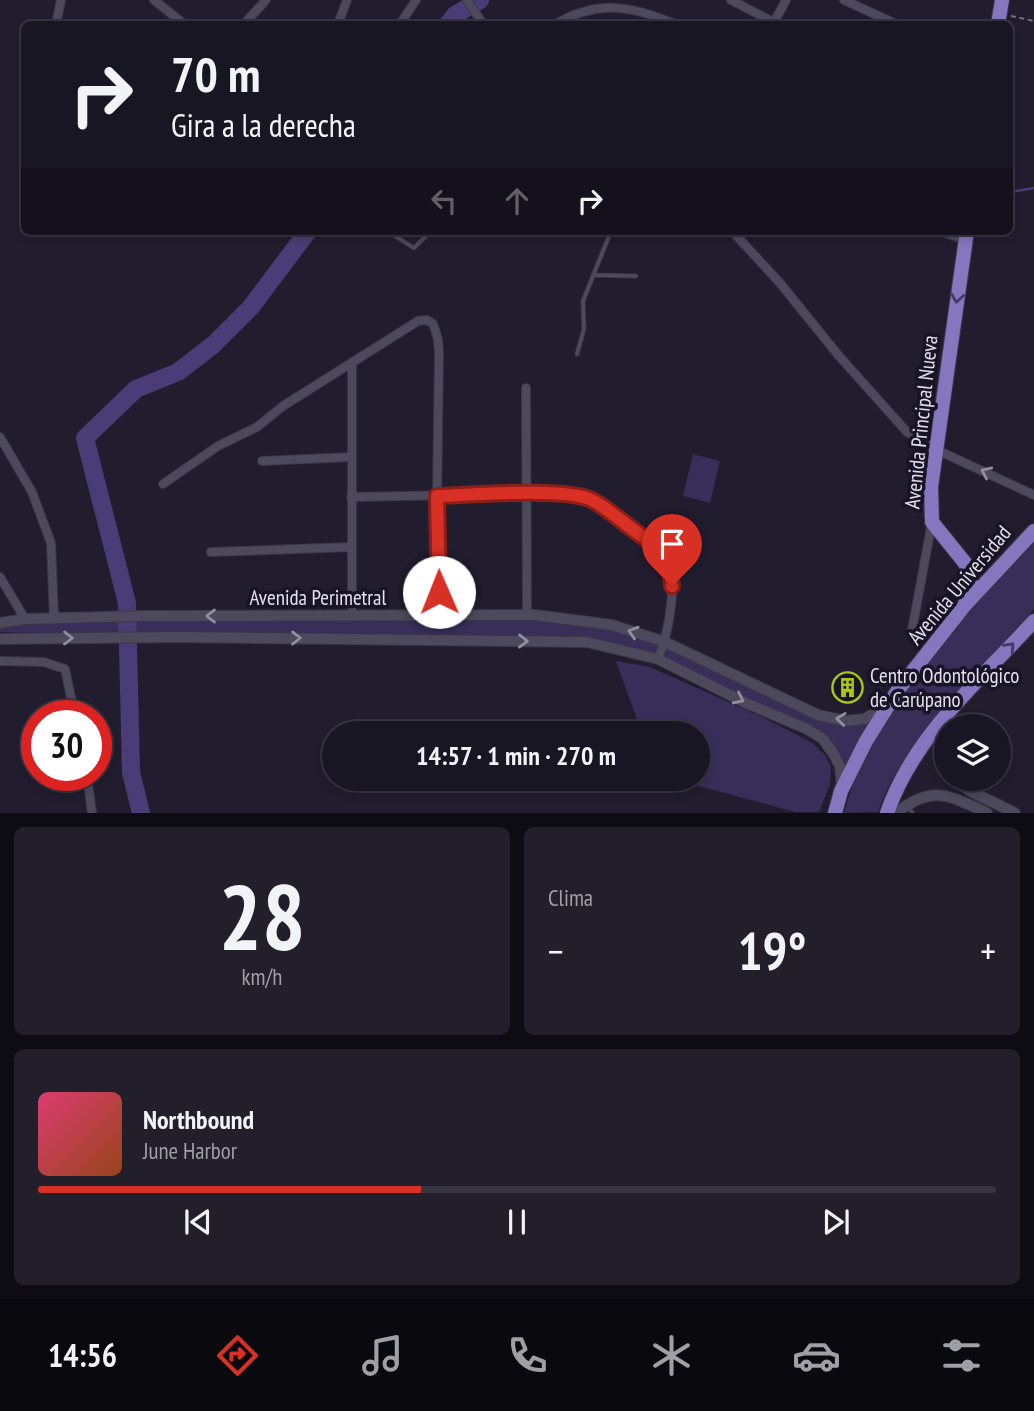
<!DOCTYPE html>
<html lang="es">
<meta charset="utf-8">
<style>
body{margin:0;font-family:"PT Sans Narrow",sans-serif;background:#221f2b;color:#f1f3f6;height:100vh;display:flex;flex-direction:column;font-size:26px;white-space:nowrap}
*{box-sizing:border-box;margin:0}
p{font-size:23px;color:#9f9fa6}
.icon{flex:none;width:38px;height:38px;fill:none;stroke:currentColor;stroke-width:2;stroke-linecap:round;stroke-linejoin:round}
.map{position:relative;height:813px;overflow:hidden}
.panel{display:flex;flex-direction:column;gap:14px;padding:14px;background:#0e0c13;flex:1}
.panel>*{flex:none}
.guide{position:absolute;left:21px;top:21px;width:992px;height:214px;border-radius:10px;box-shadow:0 4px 10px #0003,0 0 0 2px #373541;background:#191623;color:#f1f3f6;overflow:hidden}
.buttons{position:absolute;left:934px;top:714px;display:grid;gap:14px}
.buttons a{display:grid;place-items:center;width:77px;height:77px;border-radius:50%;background:#191623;box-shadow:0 4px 10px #0003,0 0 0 2px #373541;font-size:35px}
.speed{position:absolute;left:21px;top:700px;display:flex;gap:14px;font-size:35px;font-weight:700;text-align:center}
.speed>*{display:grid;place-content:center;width:91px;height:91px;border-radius:50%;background:#191623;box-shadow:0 4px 10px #0003,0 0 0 2px #373541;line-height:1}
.speed .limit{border:10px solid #d22;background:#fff;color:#111}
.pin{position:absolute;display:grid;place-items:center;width:60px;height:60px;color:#fff;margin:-72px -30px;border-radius:50% 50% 50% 0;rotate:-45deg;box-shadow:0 0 7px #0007}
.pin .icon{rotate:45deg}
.me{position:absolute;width:77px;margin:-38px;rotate:359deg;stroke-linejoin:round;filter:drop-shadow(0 0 5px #0008)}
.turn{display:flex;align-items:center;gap:24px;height:147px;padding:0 35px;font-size:32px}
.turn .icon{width:91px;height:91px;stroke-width:2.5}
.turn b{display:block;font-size:49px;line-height:60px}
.lanes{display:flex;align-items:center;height:66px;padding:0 35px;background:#0003;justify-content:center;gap:35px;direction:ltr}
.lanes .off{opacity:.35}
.big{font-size:52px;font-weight:700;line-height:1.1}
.panel .card{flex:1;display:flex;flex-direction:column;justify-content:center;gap:10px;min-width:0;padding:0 24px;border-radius:10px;background:#221f2b}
.panel .dial{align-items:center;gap:0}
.dial b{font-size:91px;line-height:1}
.song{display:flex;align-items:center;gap:21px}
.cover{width:84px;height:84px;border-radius:10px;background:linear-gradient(135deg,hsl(340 70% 55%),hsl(20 70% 35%))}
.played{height:7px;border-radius:4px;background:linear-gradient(90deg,#d93025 40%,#373541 40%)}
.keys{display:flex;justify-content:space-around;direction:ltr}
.heat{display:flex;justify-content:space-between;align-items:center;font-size:38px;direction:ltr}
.panel .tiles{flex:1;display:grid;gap:14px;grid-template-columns:1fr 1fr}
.card:last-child{grid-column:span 2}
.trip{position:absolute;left:322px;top:721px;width:388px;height:70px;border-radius:35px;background:#191623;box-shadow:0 4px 10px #0003,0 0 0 2px #373541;font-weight:700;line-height:70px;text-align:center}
.dock{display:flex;height:112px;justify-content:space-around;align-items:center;background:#0a090e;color:#9f9fa6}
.dock .icon{width:49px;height:49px}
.dock .selected{color:#d93025}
.dock b{font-size:32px;color:#f1f3f6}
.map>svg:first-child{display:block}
</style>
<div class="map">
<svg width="1034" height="813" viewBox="0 0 1034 813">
<rect width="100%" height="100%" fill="#211d2f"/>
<!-- green -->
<path fill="#372e59" d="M693,454L720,461L710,503L683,496Z
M1034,540V609C982,667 903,738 878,812L844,813C870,712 965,616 1034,540Z
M573,618L665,642L818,715L846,721L879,711L845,772L842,757L830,741L658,659L587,642L53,638L30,633L0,632V627L25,622Z
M616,661L650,667L764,718L811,742L825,755L831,767L830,784L819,812H795L673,779H698V733H642Z"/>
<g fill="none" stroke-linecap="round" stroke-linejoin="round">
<!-- stream -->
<path stroke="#4a3d77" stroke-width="2.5" d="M1010,192L1034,188"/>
<!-- river -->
<path stroke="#4a3d77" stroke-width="18" d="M448,24L455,15L480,0
M141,813L131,772L127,603L85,438L136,389L178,372L213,345L251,307L308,231"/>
<defs>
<path id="lane" d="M387,231L414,248L431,231
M593,275L636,276
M577,354L584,329L583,301L611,231
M909,805L912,813"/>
<path id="street" d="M154,0L184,24
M467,0L483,24
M731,0L777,24
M844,0L896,24
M56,24L61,0
M244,24L266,0
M338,24L347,0
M400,24L416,0
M556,24C597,0 630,5 675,24
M773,24L786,0
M732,231L780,283L839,356L907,432L937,450L1034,495
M939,231L966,240
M352,363V616
M526,388L527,615
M0,437L32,492L51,543L54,618
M262,461L351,457
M163,484L218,446L257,427L283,406L418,321L427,320L433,324L438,339L439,353L437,496L440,615
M351,497L562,493C590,497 603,508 625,524C637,532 654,541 663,553C681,577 668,634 658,659
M211,552L351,547
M0,577L25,619
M912,630L932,522
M0,661L44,662L65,669L75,716
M87,775L92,813"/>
<path id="secondary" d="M0,623L25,619L140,616L535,615L612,625L665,642L818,715L846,721L864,719L879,711L884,705
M0,639L178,637L587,642L658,659L746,703L807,729L823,739L833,753L840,766L842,787
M947,770C935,755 940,736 947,720
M954,779L970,791L1015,813
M896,813C932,784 949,795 987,813"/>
<path id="highway" d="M998,24L1002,0
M965,605L971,579L965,563L932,522L931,487L967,231
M835,813L841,791L866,741L898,690L965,605L1034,531
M887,813C914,735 980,680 1034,621"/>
</defs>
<!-- lane casing -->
<use href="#lane" stroke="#3a3746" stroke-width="5"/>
<!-- street casing -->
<use href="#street" stroke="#3a3746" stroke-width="10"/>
<!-- secondary casing -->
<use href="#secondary" stroke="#3a3746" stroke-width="12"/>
<!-- highway casing -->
<use href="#highway" stroke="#3a3746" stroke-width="16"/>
<!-- path -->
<path stroke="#737080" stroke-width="2" stroke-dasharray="5 3.5" stroke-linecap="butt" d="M1011,16L1034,21"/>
<!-- lane -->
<use href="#lane" stroke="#4c495d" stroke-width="3.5"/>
<!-- street -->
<use href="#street" stroke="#4c495d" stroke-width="8"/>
<!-- secondary -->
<use href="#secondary" stroke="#4c495d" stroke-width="10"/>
<!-- highway -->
<use href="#highway" stroke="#8476bf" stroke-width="14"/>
</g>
<!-- one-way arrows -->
<defs><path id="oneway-chevron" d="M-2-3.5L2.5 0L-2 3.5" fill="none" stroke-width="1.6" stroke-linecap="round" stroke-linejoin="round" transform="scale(1.75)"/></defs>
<g stroke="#433b63">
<use href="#oneway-chevron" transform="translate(957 298) rotate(98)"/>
<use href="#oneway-chevron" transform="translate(1010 647) rotate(-47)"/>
</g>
<g stroke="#908d9e">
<use href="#oneway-chevron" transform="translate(986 472) rotate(-155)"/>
<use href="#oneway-chevron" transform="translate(211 616) rotate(180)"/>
<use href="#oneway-chevron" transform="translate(633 632) rotate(-163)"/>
<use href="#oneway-chevron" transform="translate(68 638)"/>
<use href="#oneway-chevron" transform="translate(296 638)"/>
<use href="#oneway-chevron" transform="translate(523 641) rotate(1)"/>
<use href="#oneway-chevron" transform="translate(739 699) rotate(26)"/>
<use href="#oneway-chevron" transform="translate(841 719) rotate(-173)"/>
</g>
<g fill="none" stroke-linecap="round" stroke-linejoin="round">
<defs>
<path id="route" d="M439,592L437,496C470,495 566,487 592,500C607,508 621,521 635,531C659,548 670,556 672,586"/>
</defs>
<!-- route casing -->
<use href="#route" stroke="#8d1f18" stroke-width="18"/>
<!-- route -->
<use href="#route" stroke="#d93025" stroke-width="12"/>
</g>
<!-- icons -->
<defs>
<symbol id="building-ring" viewBox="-11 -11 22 22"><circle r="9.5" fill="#181425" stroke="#aac717" stroke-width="1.5"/><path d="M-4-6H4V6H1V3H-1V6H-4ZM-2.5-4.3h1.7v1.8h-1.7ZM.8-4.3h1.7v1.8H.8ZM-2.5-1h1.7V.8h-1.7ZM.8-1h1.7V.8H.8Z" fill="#aac717"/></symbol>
</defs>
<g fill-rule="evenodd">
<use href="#building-ring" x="830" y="670" width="35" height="35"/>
</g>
<g text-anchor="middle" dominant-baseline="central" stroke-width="7" stroke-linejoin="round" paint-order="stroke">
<!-- street labels -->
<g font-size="21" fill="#e2e0ed" stroke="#181425">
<text transform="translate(921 422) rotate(-84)">Avenida Principal Nueva</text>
<text transform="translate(959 585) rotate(-50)">Avenida Universidad</text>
<text x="318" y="597">Avenida Perimetral</text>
</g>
<!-- poi labels -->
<g font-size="21" fill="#e2e0ed" stroke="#181425" text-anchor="start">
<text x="870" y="675">Centro Odontológico<tspan x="870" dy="24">de Carúpano</tspan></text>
</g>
</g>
</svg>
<div class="buttons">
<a><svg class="icon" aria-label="layers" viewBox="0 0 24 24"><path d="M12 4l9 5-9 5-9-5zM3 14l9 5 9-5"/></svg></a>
</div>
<div class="speed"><div class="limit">30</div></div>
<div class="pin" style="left:672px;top:586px;background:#d93025"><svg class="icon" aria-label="arrive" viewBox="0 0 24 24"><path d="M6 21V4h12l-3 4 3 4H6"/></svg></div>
<svg class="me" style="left:439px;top:592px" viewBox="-20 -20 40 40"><circle r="19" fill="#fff"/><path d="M0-13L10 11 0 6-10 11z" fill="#d93025"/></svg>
<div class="trip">14:57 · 1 min · 270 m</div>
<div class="guide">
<div class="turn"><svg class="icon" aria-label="right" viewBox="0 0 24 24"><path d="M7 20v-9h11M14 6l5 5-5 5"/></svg><div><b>70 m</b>Gira a la derecha</div></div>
<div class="lanes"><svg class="icon off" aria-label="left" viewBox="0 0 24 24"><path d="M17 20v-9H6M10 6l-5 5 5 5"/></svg><svg class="icon off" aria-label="ahead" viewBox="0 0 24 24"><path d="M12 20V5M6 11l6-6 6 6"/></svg><svg class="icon" aria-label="right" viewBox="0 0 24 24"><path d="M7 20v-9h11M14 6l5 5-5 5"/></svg></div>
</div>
</div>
<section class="panel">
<div class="tiles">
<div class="card dial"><b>28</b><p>km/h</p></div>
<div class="card"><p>Clima</p>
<div class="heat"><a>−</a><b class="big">19°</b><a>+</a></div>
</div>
<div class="card">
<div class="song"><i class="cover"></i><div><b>Northbound</b><p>June Harbor</p></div></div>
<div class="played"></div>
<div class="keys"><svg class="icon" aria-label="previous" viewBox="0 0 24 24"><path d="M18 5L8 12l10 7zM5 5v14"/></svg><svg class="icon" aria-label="pause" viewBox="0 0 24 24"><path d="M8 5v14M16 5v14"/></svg><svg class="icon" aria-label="next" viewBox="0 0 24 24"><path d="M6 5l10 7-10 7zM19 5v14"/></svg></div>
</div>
</div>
</section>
<nav class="dock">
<b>14:56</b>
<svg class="icon selected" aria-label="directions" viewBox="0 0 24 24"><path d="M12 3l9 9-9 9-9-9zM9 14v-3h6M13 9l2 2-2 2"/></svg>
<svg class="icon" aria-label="music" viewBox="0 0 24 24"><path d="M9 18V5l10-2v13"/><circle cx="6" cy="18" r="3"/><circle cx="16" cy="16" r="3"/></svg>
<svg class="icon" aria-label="phone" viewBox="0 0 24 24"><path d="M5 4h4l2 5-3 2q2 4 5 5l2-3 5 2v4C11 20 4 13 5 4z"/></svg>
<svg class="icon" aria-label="climate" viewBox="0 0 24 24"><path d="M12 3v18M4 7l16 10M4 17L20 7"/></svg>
<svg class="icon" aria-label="car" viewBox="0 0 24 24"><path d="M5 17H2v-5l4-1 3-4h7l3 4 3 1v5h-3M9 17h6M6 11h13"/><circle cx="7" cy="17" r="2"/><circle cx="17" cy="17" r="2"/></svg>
<svg class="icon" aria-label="filters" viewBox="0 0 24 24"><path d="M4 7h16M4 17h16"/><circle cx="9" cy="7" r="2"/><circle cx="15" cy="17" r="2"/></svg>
</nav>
